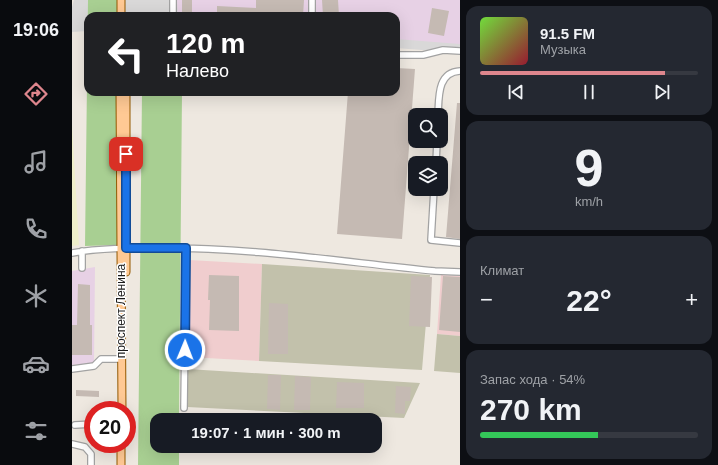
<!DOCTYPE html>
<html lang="ru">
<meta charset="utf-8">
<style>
body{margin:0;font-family:Arial,sans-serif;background:#242831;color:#f1f3f6;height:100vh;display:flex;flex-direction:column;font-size:15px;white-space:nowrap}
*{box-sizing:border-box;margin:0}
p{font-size:13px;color:#9ea1a6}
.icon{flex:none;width:22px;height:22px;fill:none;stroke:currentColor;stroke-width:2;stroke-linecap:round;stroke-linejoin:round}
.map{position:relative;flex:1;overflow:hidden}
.panel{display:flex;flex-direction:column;gap:6px;padding:6px;background:#0d0f14;width:258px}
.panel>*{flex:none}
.hud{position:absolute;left:12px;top:12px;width:316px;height:84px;border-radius:12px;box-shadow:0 4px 16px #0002;background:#202124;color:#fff;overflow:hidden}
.controls{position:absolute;left:336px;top:108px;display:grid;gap:8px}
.controls a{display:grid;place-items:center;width:40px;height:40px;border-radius:8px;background:#171b24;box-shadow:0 4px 16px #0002;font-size:20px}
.speed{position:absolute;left:12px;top:401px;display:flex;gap:8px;font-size:20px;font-weight:700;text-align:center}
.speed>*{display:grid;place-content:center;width:52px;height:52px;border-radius:50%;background:#171b24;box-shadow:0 4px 16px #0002;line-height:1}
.speed .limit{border:6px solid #d22;background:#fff;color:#111}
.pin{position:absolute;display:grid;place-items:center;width:34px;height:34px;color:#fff;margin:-17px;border-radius:8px;box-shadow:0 2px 6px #0006}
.me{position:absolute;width:44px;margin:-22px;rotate:1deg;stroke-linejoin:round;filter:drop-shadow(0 0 3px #0008)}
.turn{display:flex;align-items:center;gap:14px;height:84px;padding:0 16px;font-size:18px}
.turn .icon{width:52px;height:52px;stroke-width:2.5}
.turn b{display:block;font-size:28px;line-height:34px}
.big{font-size:30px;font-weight:700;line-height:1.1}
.panel .widget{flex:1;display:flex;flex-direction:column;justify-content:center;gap:6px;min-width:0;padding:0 14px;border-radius:12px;background:#242831}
.panel .dial{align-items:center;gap:0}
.dial b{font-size:52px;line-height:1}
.song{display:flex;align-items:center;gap:12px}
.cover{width:48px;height:48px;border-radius:6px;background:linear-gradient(135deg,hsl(100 70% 55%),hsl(350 70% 35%))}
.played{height:4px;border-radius:2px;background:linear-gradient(90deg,#de868d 85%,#363941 85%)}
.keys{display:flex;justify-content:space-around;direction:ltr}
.heat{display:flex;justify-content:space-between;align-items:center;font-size:22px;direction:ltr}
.charge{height:6px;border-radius:3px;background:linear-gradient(90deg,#34c759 54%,#363941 0)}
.trip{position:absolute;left:78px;top:413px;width:232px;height:40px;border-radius:12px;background:#171b24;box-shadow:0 4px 16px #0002;font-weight:700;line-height:40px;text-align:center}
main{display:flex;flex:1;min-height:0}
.dock{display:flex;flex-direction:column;width:72px;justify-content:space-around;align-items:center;background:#090b0e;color:#9ea1a6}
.dock .icon{width:28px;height:28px}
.dock .current{color:#de868d}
.dock b{font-size:18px;color:#f1f3f6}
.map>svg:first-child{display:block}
</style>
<main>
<nav class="dock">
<b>19:06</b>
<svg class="icon current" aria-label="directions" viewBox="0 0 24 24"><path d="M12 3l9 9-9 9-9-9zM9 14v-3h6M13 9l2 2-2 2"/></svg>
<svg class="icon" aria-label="music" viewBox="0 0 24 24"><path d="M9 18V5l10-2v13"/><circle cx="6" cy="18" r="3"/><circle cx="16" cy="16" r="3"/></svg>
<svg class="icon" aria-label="phone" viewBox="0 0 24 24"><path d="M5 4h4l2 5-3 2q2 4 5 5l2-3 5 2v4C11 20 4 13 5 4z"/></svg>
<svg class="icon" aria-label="climate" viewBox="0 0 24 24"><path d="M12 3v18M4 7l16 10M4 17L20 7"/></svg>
<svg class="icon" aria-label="car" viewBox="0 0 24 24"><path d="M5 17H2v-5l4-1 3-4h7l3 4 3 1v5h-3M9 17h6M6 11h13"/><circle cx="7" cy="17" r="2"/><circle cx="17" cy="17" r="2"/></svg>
<svg class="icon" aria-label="filters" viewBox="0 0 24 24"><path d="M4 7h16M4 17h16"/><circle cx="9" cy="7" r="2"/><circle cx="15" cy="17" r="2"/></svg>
</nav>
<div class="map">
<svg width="388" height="465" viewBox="0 0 388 465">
<rect width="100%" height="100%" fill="#eee8e0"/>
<!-- residential -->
<path fill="#d9d8d8" d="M2,0H388V53L324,48V16H16V31L0,32V7Z"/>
<!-- commercial -->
<path fill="#f0cdce" d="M117,260L190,264L187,361L116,357Z
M369,275L388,276V336L365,334Z"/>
<!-- industrial -->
<path fill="#e7d1e5" d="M105,0H388V44L324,39V16H106Z
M23,267L22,363L0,365V271Z"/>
<!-- construction -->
<path fill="#c2c1ab" d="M190,264L358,275L350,370L187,361Z
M365,334L388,336V373L362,371Z
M115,369L348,383L332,418L115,407Z"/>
<!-- farmland -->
<path fill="#eeeeca" d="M0,124L7,245L0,246Z"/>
<!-- forest -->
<path fill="#a8cf92" d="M16,0H45V16H16V92H45V245L13,246Z
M70,92H110L107,420H85V446H107V465H66Z"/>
<!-- building -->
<path fill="#c5bab3" d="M110,0H120V16H110Z
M184,0H232L231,16H145V6L184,8Z
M250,0H266L267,16H251Z
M360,8L377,11L372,36L356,33Z
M324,68L343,69L330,239L265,234L276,92H324Z
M385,103H388V239L374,237Z
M137,275L167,276V331L137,330L138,300H136Z
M339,276L360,277L358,327L337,326Z
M371,276L388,277V332L367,330Z
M6,284L18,285V325H20V355H0V325H5Z
M197,303L216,304V354H196Z
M196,375H209L208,410L195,409Z
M223,376L239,377L238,410H222Z
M265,382L292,383V408H264Z
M324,386L339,387L338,401H333V414L323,413Z
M4,390L27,391V397L4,396Z"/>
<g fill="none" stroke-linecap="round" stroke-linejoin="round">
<defs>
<path id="minor" d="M101,0V16
M240,0V14
M324,55H351L371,50L388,51
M366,115C367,98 365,72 388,71
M364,163L365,141
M362,189L359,240L388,243
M10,251V268
M0,253C28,248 57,248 85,248C177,247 271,262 363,271L388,272
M0,369L22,366L29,359H50
M112,408L114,248
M3,425L21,424
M0,444L13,447L19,454V465"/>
<path id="major" d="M49,16V0
M48,92L50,410
M54,272V92
M49,465V444"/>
</defs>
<!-- minor casing -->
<use href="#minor" stroke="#a2a2a2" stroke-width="8"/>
<!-- major casing -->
<use href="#major" stroke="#935800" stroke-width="9"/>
<!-- minor -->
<use href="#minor" stroke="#fff" stroke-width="5.5"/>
<!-- major -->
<use href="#major" stroke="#ffc994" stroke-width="7"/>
</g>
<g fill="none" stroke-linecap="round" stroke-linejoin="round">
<defs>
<path id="route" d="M54,154V248H114L113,350"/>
</defs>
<!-- route casing -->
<use href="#route" stroke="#114b97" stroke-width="10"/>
<!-- route -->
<use href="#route" stroke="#1a73e8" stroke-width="7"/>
</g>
<g text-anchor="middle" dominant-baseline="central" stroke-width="3" stroke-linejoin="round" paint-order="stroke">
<!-- street labels -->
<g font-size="12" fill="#1b1b1b" stroke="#fff">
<text transform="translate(49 311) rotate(-90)">проспект Ленина</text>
</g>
</g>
</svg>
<div class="controls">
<a><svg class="icon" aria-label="search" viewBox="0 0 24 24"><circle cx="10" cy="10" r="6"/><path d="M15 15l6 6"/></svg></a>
<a><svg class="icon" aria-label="layers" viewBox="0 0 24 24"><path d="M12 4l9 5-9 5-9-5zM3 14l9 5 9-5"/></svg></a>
</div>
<div class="speed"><div class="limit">20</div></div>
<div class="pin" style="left:54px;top:154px;background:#d93025"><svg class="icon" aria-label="arrive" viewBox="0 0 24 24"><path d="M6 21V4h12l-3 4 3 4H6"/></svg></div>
<svg class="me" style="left:113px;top:350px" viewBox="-20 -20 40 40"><circle r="17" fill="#1a73e8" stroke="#fff" stroke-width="3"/><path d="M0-11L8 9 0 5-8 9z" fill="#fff"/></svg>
<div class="trip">19:07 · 1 мин · 300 m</div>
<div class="hud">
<div class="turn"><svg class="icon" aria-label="left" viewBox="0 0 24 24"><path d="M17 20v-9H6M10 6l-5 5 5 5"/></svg><div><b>120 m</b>Налево</div></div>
</div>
</div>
<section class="panel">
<div class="widget">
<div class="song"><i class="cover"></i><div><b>91.5 FM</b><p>Музыка</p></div></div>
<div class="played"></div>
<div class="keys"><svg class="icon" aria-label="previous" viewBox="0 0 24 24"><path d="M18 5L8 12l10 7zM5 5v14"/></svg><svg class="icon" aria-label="pause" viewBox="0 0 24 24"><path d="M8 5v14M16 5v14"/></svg><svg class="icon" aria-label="next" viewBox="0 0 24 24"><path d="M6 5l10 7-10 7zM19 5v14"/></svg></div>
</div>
<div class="widget dial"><b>9</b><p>km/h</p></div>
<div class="widget"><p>Климат</p>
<div class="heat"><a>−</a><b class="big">22°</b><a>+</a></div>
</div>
<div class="widget"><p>Запас хода · 54%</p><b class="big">270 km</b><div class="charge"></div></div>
</section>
</main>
